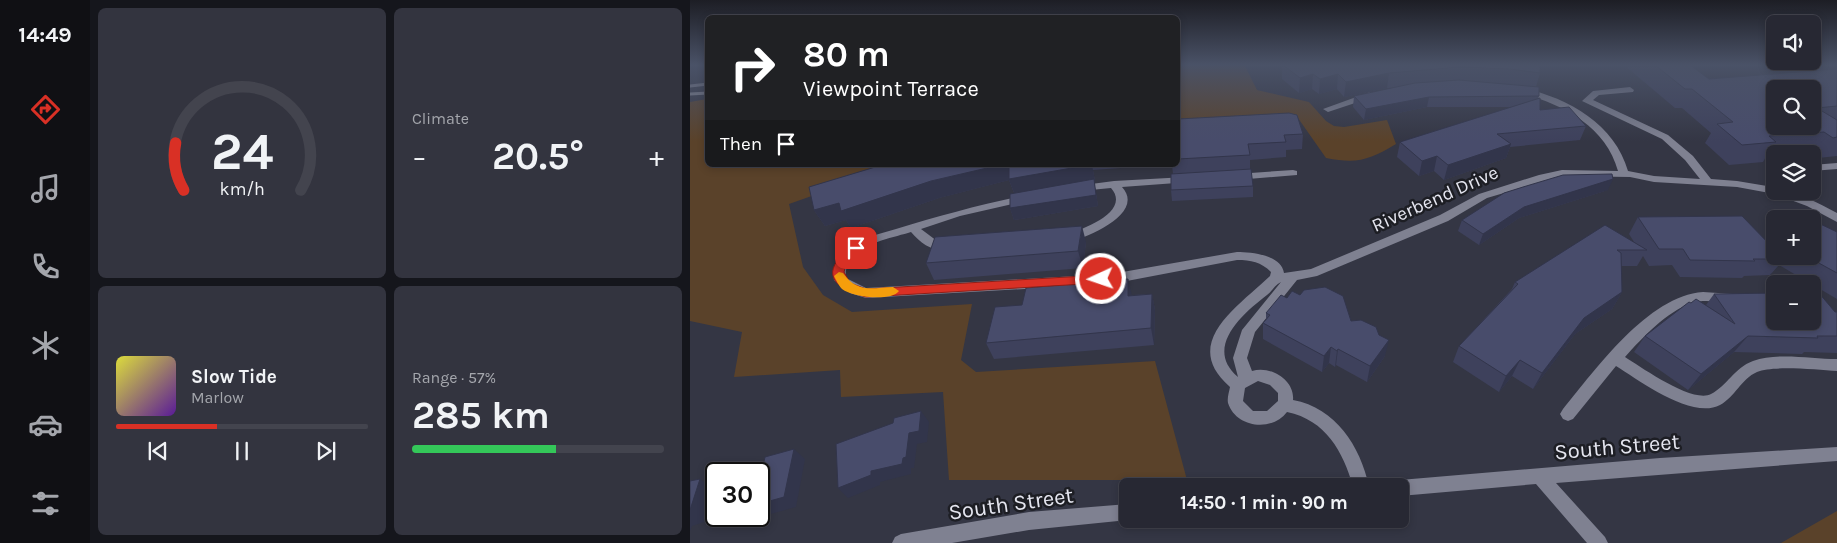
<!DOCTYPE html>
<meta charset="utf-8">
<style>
body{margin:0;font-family:Karla,sans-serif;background:#33343f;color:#f1f3f6;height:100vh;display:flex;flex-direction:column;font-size:19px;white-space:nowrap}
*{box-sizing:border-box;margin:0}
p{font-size:16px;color:#a4a6ac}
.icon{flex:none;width:28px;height:28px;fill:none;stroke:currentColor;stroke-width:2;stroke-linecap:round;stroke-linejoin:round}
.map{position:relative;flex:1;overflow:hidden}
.drawer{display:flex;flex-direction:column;gap:8px;padding:8px;background:#15161c;width:600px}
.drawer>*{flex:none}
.guide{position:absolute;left:15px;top:15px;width:475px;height:152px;border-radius:8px;box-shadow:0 2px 8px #0003,0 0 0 1px #43444e;background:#202124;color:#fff;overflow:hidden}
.controls{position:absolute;left:1076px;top:15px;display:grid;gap:10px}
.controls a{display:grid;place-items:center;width:55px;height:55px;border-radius:8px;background:#272833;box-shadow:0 2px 8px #0003,0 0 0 1px #43444e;font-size:25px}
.speed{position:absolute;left:15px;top:462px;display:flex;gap:10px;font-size:25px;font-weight:700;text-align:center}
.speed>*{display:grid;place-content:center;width:65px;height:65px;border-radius:50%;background:#272833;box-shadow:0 2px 8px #0003,0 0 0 1px #43444e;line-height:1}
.speed .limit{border:2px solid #111;border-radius:8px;background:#fff;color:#111}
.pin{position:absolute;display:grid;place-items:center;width:42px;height:42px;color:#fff;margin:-21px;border-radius:10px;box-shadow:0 2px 8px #0006}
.me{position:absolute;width:55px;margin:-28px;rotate:267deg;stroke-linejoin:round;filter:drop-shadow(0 0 4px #0008)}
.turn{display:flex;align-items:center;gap:18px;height:105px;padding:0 15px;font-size:22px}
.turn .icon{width:65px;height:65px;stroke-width:2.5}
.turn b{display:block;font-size:35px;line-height:42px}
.then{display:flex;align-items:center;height:48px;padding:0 15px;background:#0003;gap:10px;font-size:19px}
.big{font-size:38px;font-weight:700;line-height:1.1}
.drawer .tile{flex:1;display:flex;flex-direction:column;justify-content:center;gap:8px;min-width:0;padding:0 18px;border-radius:8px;background:#33343f}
.drawer .dial{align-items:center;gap:0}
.dial svg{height:130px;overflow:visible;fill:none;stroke:#43444e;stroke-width:7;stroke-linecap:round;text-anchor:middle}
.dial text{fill:#f1f3f6;stroke:none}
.song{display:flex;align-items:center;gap:15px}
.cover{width:60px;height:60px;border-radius:8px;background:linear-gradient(135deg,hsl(60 70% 55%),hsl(270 70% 35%))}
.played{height:5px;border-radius:2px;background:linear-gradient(90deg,#d93025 40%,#43444e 40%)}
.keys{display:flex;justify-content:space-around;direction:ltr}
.heat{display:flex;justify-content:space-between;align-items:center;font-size:28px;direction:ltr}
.charge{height:8px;border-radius:4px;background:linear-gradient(90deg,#34c759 57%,#43444e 0)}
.drawer .tiles{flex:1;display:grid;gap:8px;grid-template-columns:repeat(2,1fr)}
.trip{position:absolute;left:429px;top:478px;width:290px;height:50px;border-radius:8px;background:#272833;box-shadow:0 2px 8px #0003,0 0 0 1px #43444e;font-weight:700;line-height:50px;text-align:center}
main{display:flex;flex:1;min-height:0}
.dock{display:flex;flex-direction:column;width:90px;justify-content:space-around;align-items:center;background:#101014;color:#a4a6ac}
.dock .icon{width:35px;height:35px}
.dock .on{color:#d93025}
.dock b{font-size:22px;color:#f1f3f6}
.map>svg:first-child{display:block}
</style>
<main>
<nav class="dock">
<b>14:49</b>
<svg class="icon on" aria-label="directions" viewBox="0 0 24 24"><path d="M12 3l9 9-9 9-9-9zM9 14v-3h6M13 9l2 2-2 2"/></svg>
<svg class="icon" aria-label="music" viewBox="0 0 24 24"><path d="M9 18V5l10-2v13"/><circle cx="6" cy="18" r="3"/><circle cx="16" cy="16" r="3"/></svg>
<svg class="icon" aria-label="phone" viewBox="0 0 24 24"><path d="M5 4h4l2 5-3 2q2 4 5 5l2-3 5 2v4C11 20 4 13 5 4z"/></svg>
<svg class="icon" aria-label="climate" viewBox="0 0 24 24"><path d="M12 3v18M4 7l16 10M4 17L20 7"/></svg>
<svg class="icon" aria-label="car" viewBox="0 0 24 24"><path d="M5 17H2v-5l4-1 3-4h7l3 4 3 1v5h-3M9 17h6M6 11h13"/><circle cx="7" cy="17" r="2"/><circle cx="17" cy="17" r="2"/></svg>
<svg class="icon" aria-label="filters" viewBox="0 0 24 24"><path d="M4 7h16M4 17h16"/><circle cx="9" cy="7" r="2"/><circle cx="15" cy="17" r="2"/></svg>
</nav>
<section class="drawer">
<div class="tiles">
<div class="tile dial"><svg viewBox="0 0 100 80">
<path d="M14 69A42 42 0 1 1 86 69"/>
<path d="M14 69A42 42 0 0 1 9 40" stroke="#d93025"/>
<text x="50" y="56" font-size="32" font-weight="700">24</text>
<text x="50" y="72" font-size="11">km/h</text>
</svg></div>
<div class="tile"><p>Climate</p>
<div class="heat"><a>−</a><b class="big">20.5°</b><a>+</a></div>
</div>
<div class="tile">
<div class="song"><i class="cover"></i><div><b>Slow Tide</b><p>Marlow</p></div></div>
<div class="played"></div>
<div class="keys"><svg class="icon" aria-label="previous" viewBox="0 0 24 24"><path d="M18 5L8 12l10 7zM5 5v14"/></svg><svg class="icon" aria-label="pause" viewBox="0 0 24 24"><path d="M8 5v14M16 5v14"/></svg><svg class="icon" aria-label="next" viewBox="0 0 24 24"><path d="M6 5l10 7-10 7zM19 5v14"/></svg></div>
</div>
<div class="tile"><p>Range · 57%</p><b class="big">285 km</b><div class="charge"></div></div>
</div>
</section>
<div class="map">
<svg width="1147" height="543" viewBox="0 0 1147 543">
<rect width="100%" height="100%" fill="#343644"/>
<!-- green -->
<path fill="#5a422a" d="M488,65H568L555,66L567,90L619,102L636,121L644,126L654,127L697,120L706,144C679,160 668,164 636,158L608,118L550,117L488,120Z
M17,99L18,165H223L164,181L99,204L113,267L133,295L162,312L282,304L271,360L286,372L465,361L497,480H259L253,392L151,397L150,370L44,377L52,332L0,321V102Z
M1147,511V543H1091Z"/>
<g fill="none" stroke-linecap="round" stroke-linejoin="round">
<!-- minor -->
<path fill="#7f8191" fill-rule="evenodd" d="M940,87L944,90L943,92L909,95L903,100L978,135L1003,156L1021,179L1047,181L1077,186V178L1085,173V191C1108,191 1127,203 1147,213V222L1117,206L1085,194L1047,187L964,182L940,177L872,176L797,198L758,221L627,276L607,280L565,332L557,358L562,371C580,365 605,380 603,400C646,408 670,446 679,486H663C653,452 636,420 597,412C582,432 546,428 538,403C537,398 539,392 540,387C489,343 549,306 580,276L581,272C571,262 561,260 547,260L421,284L176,298L160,293L144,280C142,266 148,255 159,247C173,237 190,234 206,229C248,216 292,204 336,195L342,198L340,200L270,216L231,229L247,241L263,243L265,246L263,249C246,254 232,245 221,232C199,239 152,246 156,278L176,288L421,274L547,252C562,252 591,255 594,273L621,269L750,215L789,194L849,175L872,170L928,171C916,126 871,103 829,93V89L832,88C877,97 925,124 938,171L964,176L1010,179L995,160L972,139L892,101L903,91ZM591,282L552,330L543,358L548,377C514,348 551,315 577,295C582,291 585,285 591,282ZM568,381L580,385L588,393V401L577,411H563L553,401L555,388Z
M680,92L683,93V97L638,112L633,109Z
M1147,163V169L1122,171V165Z
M603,170L607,171V175L546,180L541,177L546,174Z
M496,177L500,178L501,180L500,182L432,187C456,213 397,238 378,242L372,238L374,235C391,230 442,212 421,188L390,191L385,188L386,186L424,181Z
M1013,292L1043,294L1045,297L1043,300L1038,302C1027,302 1013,299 1002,303C976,312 953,337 935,357C951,367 1003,404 1021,394C1037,386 1044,368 1063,361C1088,352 1121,359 1147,359V371C1127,370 1084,365 1067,372C1051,379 1045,397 1030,405C1002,420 950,381 926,366L883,419L878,421L873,419L870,414L873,409C906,369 958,296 1013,292Z
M1147,447V461L866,483L915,537L918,543H897L846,484L710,496V486H702L704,482L710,480L970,458Z
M438,504V519H442L438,520L339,530L262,543H202L205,537L211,534L339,512Z"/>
<!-- rail -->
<path stroke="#8d8e9a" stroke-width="3" d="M0,86L18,84
M0,94L18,93"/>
</g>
<!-- wall -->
<path fill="#3e415c" d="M592,65H850V73L846,87L849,96L848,99L850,110L896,126L890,140L820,147L816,158L754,180L744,171L729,176L707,157L710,142L823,107H737L674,120L663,107L664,96L704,88H697L654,97L647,89L629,94L622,89L609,93L592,79Z
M934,65H1000L1019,79L1147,69V156L1128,158L1120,151L1085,154L1077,155L1073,162L1039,165L1015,143L1021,133L992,108H985Z
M488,119L613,134L612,149L596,150V157L560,160V169L563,186V197L482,201L481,190L483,174L482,165H488Z
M192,165H472L403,170L405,181H404L408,206L324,220L320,208L324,193L319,180L249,198L161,228L156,220L135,226L124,210Z
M918,190L829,218L789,245L768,231L772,220Z
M948,217L1084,249L1085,247V256H1122L1147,232V299L1089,265L1080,275L1054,276L1052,278L990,277L982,265L959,266L953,256L947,266H931L932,292L922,309L885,334L843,389L822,376L809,392L763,362L769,346L822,289L825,282L944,242L939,234Z
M396,242L393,268L244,280L236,263Z
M462,294L465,310L464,345L304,359L296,343L442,295Z
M1024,294L1147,312V353L1114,352L1112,354L1044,352L998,390L944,352L955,336L1001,303L1016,305Z
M610,295L661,321L695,356L677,382L646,365L645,367L639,363L632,372L573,339V323L576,320V313L597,298Z"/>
<!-- shaded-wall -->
<path fill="#32354b" d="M699,73L697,88L654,97L656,82Z
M623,74L622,89L609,93L610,78Z
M648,74L647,89L629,94L630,79Z
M739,97L737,107L674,120L676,109Z
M821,144L816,158L754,180L758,165Z
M747,156L744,171L729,176L732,161Z
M310,165H402L405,181H404L408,206L324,220L320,208L325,195L319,180L249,198L161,228L156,220L135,226L124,210L149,203Z
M923,179L918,190L829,218L789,245L793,234L834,207Z
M392,226L396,242L393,268L388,251Z
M438,279L442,296H438Z
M932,292L922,309L885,334L843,389L852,373L894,318Z
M462,294L465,310L464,345L461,328Z
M1058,336L1044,352L998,390L1011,374Z
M699,340L695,356L677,382L680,366Z
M641,347L639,363L632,372L634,356Z
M648,349L646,365L645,367L647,351Z
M830,360L822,376L809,392L816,376Z
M231,411L239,422L237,442L227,444L224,468H221V474L190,482V485L158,498L148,488L181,471L213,458L219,433Z
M104,449L115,459L106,507L70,517L68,516L69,504Z
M10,479L24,489L14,522L2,526L0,531V510Z"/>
<!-- building -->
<path fill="#484c6b" stroke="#32354b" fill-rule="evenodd" d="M593,65H850V73L820,69L770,67L699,73L656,82L648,74L630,79L623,74L610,78Z
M965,65H1000L1019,79L1147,69V106L1127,108L1147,120V137L1143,138L1134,132L1079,136L1086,142L1052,145L1027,124L1043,122L1002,89H995ZM1085,89H1122V126H1085Z
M769,80L849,87V96L739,97L676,109L664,96L725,83Z
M850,98V110L879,107L896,126L807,134L821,144L758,165L747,156L732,161L710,142Z
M599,113L607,115L613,134L594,135L596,142L558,144L560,155L488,159V119Z
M192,165H310L241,181L151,211L149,203L124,210L119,187Z
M319,165H399L319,179Z
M561,169L563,186L481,190V174Z
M922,174L923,179L834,207L793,234L772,220L814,193L833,187L873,175Z
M404,179L406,195L320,208V194Z
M1052,216L1085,250V256H1091L1093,259H1063L1065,261L1000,260L993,249H969L948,217Z
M1122,220L1147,232V273L1116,256H1122Z
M915,225L957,250H927L931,253L932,292L894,318L852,373L830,360L816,376L769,346L828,284L825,282Z
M392,226L388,251L236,263L245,237Z
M438,279V296L462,294L461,328L296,343L305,307L332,305L336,288Z
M635,287L653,296L661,321L671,320L686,327L689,335L699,340L680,366L648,349L647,351L641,347L634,356L573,323L580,315L576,313L591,295L597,298L602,291L610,295L614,290Z
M1085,293V321H1122V293H1129L1145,312H1147V336H1127L1128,338L1058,336L1011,374L955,336L999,302L1001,303L1006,299L1045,324L1024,294Z
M231,411L229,431L219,433L216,457L213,458L212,464L181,471V475L148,488L146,444L203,423L204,418Z
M104,449L94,497L69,504V474H65L67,467L73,466L75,457Z
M10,479L0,510V481Z"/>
<!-- sky -->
<linearGradient id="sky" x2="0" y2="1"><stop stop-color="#1d1e25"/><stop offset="0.46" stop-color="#4a5267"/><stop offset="1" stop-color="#4a5267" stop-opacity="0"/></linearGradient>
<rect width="1147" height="141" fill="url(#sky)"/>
<!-- route -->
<path fill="#d93025" stroke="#8d1f18" d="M166,244L172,248L156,265L154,272L160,283L176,289L411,275L417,279L411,283L176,297C155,291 129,280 151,256C156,252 160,246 166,244Z"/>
<!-- slow -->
<path fill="#f59e0b" d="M149,272L153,273C167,293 181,288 203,287L209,291C201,302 162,297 152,289C149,286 146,280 144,276Z"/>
<g text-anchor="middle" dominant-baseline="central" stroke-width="5" stroke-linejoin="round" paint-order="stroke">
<!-- street labels -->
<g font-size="19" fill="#e5e6f0" stroke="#1d1e24">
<text transform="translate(745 199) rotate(-24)">Riverbend Drive</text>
</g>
<!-- near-street labels -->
<g font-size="22" fill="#e5e6f0" stroke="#1d1e24">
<text transform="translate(927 447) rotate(-5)">South Street</text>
<text transform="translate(321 504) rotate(-8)">South Street</text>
</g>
</g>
</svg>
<div class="controls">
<a><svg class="icon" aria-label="sound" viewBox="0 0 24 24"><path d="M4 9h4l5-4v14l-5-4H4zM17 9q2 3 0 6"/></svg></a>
<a><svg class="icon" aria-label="search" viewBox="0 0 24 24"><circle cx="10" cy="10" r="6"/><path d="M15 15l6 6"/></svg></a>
<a><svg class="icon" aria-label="layers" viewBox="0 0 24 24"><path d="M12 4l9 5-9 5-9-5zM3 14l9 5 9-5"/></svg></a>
<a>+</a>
<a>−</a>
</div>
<div class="speed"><div class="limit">30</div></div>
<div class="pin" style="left:166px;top:248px;background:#d93025"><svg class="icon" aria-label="arrive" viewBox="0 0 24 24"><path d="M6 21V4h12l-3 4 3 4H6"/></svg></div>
<svg class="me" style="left:411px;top:279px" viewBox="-20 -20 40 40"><circle r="17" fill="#d93025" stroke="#fff" stroke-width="3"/><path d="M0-11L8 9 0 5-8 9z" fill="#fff"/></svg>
<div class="trip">14:50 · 1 min · 90 m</div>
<div class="guide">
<div class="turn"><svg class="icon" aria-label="right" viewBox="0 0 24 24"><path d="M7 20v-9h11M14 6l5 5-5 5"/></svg><div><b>80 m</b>Viewpoint Terrace</div></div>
<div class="then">Then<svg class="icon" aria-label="arrive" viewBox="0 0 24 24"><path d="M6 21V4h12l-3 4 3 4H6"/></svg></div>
</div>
</div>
</main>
